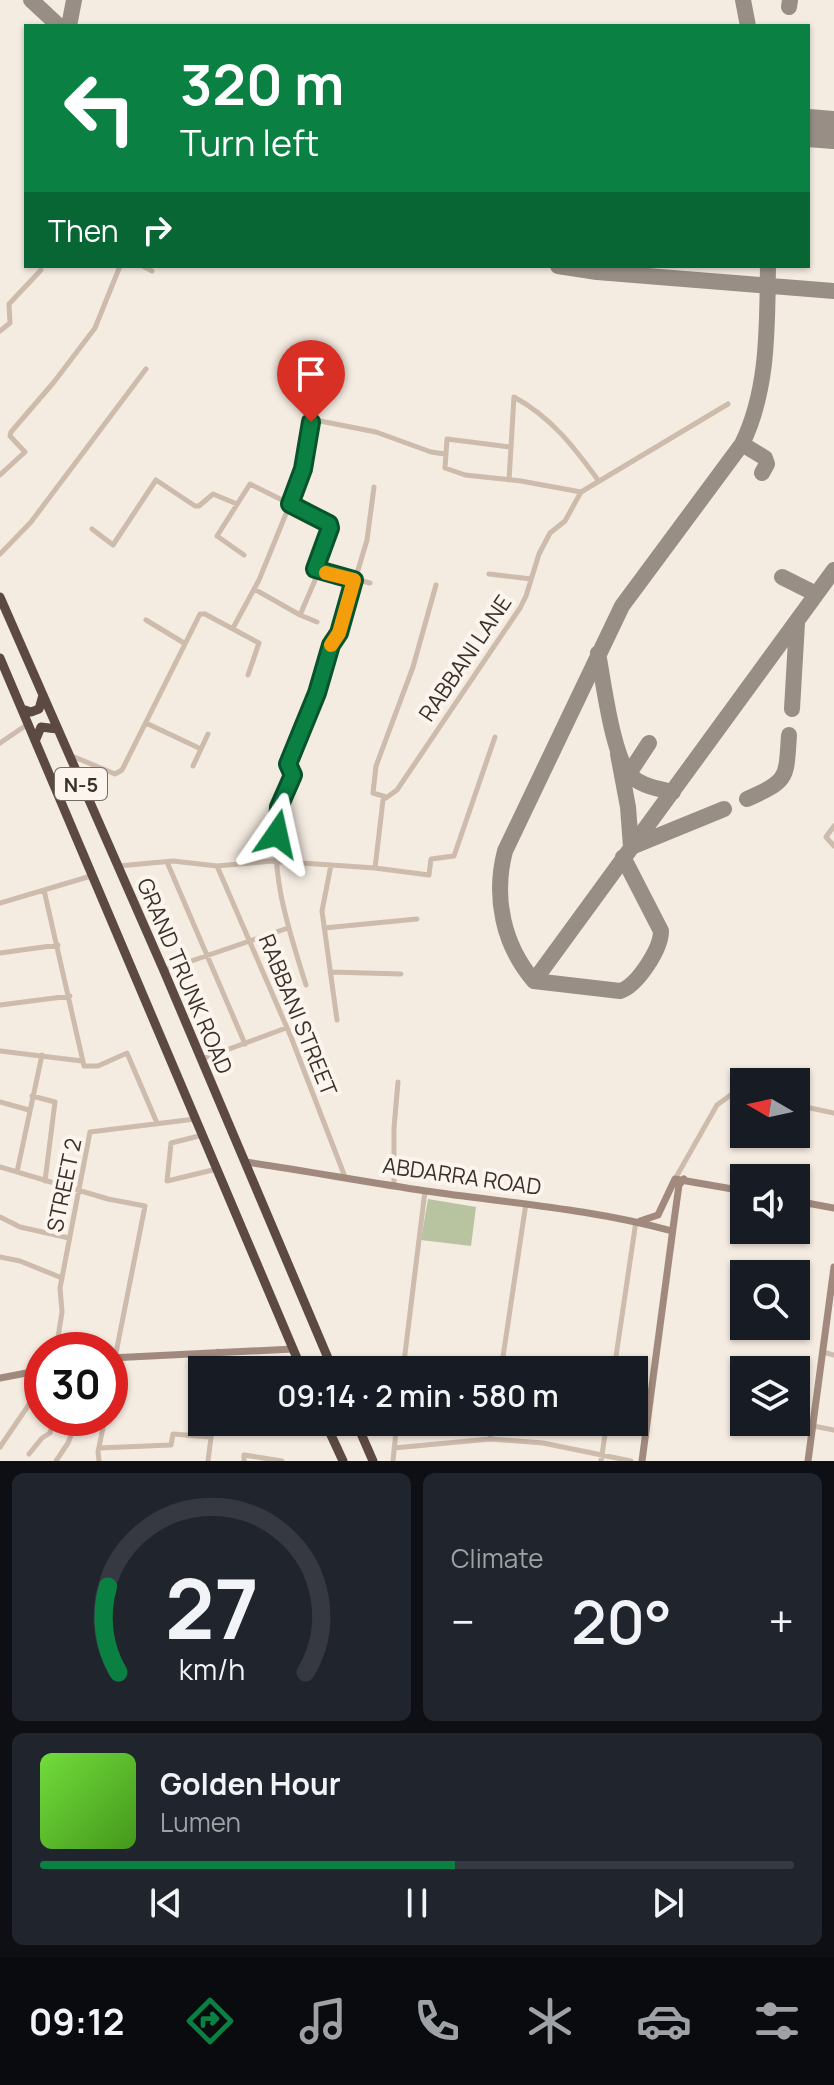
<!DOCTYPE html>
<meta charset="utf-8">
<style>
body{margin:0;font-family:Manrope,sans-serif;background:#20242c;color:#f1f3f6;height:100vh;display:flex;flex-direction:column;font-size:30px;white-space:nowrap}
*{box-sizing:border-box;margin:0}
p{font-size:26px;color:#9ea1a6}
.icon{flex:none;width:44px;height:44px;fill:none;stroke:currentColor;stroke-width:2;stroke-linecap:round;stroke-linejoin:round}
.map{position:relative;height:1461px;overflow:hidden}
.sheet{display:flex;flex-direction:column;gap:12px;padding:12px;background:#0d0f14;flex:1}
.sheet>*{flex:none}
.guide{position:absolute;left:24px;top:24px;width:786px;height:244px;border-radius:0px;box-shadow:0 2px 6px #0004;background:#0b8043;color:#fff;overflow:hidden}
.needle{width:52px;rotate:279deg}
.tools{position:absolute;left:730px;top:1068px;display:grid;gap:16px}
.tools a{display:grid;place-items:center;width:80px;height:80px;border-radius:0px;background:#171b24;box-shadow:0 2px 6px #0004;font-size:40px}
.speed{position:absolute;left:24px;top:1332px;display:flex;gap:16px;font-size:40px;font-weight:700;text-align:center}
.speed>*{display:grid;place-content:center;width:104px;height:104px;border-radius:50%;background:#171b24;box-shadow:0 2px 6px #0004;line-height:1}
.speed .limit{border:12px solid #d22;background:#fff;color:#111}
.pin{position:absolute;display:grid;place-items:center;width:68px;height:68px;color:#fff;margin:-82px -34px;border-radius:50% 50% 50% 0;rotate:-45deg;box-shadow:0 0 8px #0007}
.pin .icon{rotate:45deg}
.me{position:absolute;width:88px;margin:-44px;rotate:11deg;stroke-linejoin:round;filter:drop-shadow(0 0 6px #0008)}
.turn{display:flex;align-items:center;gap:28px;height:168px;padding:0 24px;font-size:36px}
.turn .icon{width:104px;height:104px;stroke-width:2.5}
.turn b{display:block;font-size:56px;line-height:68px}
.then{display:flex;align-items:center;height:76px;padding:0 24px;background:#0003;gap:16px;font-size:30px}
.big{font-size:60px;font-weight:600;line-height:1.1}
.sheet .widget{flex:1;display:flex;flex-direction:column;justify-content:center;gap:12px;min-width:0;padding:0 28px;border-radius:12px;background:#20242c}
.sheet .dial{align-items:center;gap:0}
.dial svg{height:208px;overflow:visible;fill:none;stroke:#363941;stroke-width:7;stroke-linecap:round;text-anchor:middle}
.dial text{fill:#f1f3f6;stroke:none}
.song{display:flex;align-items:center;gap:24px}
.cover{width:96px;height:96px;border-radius:12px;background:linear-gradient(135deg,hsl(100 70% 55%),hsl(100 70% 35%))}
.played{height:8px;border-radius:4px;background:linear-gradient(90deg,#0b8043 55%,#363941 55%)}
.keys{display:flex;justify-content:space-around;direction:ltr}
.heat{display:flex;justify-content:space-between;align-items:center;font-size:44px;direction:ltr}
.sheet .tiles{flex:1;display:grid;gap:12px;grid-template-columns:1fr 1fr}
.widget:last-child{grid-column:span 2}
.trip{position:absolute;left:188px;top:1356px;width:460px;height:80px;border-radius:0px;background:#171b24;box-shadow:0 2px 6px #0004;font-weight:600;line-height:80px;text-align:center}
.dock{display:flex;height:128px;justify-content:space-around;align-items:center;background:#090b0e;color:#9ea1a6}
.dock .icon{width:56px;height:56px}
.dock .active{color:#0b8043}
.dock b{font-size:36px;color:#f1f3f6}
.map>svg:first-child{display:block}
</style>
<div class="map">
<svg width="834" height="1461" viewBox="0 0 834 1461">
<rect width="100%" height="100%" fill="#f4ebe1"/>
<!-- green -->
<path fill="#b8c4a0" d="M428,1199L476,1207L471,1246L421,1240Z"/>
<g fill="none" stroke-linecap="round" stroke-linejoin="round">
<!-- taxiway -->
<path stroke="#988e86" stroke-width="16" d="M31,0L59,26
M743,0L748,26
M789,7L790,0
M69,26L74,0
M558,266L597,272L834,291
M742,444L765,458L767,464L762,473
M782,577L816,594
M598,653C603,679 613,760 631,776C642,786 658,789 673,792
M792,709L797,623
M618,754L628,807L631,847L724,809
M628,775L649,743
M747,799C789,780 786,779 789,735
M623,857L661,931C661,949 637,986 620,991L534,981C503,945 493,897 505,851L622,606L742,444C769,389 767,325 768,266
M534,981L834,570"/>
<!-- runway -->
<path stroke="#988e86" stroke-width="38" d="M808,128L834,130"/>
<!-- street -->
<path stroke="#cdbbac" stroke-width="5" d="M143,266L152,271
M0,331L10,323L9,304L41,270
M510,447L447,439L445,468L465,475L521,481L581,492
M0,475L25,452L10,436L11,432L54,382L95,328L120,266
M509,480L514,397C551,417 574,447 598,480
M92,529L113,545L156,480L195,506H199L213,494L237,504
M0,554L31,522L146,369
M489,574L531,579
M370,583L315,569L330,528L329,524L290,504L303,469L311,422L315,420L376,432L431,452L445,454
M254,589L300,615L317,622
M300,615L319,571
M146,620L184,643
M233,628L259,580L290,504L250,484L217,536L244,555
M146,723L201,749
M0,743L28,724
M72,756L115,774L122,770L200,614H205L259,643L248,675
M193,766L208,734
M386,797L373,793L376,766L413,667L436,585
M834,826L826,837L834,846
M167,862L245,1044
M331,865L322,911L337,1020
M118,866L173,861L217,866L272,861L375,868L429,875L431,859L454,856L495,737
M217,866L291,1037L345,1177
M375,868L383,800L397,790L520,608L526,596L539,554L550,533L565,521L581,492L728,404
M44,890L84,1066H98L127,1053L157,1123
M0,903L91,876
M324,928L417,919
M0,953L58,945
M165,970L288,928
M330,972L401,974
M306,985C288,928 268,869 279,810C281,798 289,786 293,775L288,764L317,693L331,645L339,633L343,620L367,540L374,487
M0,1005L70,996
M0,1051L82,1061
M202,1059L286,1028
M32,1096L55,1102L45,1181
M0,1102L29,1110
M796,1105L834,1113
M203,1135L171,1143L167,1181L217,1169
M0,1167L108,1199L145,1206L115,1358
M17,1172L42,1055
M675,1179L717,1105L732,1094L744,1095
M394,1186V1128L398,1082
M0,1217L20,1227L69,1238
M0,1257L20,1261L62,1278
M56,1350L62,1312L60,1288L90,1132L195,1119
M823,1352L834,1355
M217,1370L218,1351
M403,1370L425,1191
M501,1370L526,1203
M614,1370L636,1221
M813,1426L834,1430
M490,1439L493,1422
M0,1447L32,1400L39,1371
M99,1448L171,1445L173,1434L211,1437
M394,1448L490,1439L543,1443L631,1461
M29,1454L42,1438L50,1433L54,1418
M56,1461L68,1443L78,1418
M99,1461L98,1452L105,1418
M208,1461L213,1422
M244,1461V1455L282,1461
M393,1461L397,1422
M601,1461L607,1422"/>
<!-- secondary -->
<path stroke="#a18a7d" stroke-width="7" d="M246,1162C306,1171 366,1182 426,1191C508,1203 592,1209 672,1231
M796,1201L834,1208
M640,1221L658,1215L675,1179L744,1191
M110,1358L293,1349
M0,1378L42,1370
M642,1461L674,1221L679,1185L684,1179
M808,1461L834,1267"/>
<!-- highway -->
<path stroke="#5c4a42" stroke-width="9" d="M0,597L164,971L333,1370
M0,658L302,1370
M22,709L31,712L39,709L43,695
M36,739L41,727L57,729
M325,1422L343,1461
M356,1422L373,1461"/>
</g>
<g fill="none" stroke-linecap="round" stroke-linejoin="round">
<defs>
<path id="route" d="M277,834L279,807L293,775L288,764L317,693L331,645L339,633L354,580L315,569L330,528L329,524L290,504L303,469L311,422"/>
</defs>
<!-- route casing -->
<use href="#route" stroke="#07532c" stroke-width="20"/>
<!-- route -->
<use href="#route" stroke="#0b8043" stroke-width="14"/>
<!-- slow -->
<path stroke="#f59e0b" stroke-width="14" d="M326,573L354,580L339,633L331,645"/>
</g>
<g text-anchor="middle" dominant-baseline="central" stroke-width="8" stroke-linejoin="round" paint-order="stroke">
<!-- shield labels -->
<rect fill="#fbf5ee" stroke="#756b66" stroke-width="2" x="55" y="768" width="52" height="32" rx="6"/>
<g font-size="20" font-weight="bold" fill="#3b302b">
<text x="81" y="784">N-5</text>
</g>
<!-- street labels -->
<g font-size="22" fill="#3b302b" stroke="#fbf5ee">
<text transform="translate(465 658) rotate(-56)">RABBANI LANE</text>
<text transform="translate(185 976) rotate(67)">GRAND TRUNK ROAD</text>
<text transform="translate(298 1015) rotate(68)">RABBANI STREET</text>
<text transform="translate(462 1176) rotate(8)">ABDARRA ROAD</text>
<text transform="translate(64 1185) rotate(-78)">STREET 2</text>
</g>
</g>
</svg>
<div class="tools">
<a><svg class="needle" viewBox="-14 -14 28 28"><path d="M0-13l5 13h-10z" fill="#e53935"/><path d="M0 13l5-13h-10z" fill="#9ea1a6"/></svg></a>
<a><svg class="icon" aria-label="sound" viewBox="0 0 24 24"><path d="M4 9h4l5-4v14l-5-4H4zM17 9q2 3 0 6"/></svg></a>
<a><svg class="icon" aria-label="search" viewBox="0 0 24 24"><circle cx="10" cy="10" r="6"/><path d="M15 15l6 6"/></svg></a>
<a><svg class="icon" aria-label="layers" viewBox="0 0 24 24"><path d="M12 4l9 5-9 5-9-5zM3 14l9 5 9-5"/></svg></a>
</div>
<div class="speed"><div class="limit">30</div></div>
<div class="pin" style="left:311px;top:422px;background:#d93025"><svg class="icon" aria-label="arrive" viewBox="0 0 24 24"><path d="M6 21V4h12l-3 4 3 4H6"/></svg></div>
<svg class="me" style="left:277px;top:834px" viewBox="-20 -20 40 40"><path d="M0-17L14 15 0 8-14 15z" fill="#0b8043" stroke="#fff" stroke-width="4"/></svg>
<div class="trip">09:14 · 2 min · 580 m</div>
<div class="guide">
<div class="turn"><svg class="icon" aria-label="left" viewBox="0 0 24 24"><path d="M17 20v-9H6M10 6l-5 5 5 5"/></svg><div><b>320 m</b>Turn left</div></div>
<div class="then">Then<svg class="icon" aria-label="right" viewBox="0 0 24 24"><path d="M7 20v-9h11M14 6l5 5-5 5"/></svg></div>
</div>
</div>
<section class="sheet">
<div class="tiles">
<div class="widget dial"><svg viewBox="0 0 100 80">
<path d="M14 69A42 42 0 1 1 86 69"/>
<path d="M14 69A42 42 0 0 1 10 36" stroke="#0b8043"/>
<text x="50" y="56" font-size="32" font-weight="700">27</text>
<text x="50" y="72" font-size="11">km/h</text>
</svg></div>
<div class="widget"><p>Climate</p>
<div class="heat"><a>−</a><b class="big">20°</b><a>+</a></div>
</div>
<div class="widget">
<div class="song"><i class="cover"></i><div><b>Golden Hour</b><p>Lumen</p></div></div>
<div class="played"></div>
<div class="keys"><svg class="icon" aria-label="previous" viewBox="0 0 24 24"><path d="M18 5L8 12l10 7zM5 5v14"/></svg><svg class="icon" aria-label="pause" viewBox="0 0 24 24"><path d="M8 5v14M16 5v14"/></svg><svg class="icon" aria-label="next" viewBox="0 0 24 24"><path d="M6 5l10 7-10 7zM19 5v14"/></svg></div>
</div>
</div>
</section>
<nav class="dock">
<b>09:12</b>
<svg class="icon active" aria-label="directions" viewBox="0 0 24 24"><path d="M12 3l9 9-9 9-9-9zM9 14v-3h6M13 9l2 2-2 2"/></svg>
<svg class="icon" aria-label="music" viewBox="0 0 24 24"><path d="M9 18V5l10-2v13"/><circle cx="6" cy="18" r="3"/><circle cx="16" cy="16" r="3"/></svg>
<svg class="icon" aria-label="phone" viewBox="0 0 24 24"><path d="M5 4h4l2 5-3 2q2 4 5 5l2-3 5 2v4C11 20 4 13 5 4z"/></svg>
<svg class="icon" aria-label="climate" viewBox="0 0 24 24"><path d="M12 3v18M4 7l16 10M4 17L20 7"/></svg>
<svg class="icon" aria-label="car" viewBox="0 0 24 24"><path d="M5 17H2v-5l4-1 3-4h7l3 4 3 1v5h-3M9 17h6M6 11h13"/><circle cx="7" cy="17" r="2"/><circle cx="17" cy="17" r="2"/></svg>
<svg class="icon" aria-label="filters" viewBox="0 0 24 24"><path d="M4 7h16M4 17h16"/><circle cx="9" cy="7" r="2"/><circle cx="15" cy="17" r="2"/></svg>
</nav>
